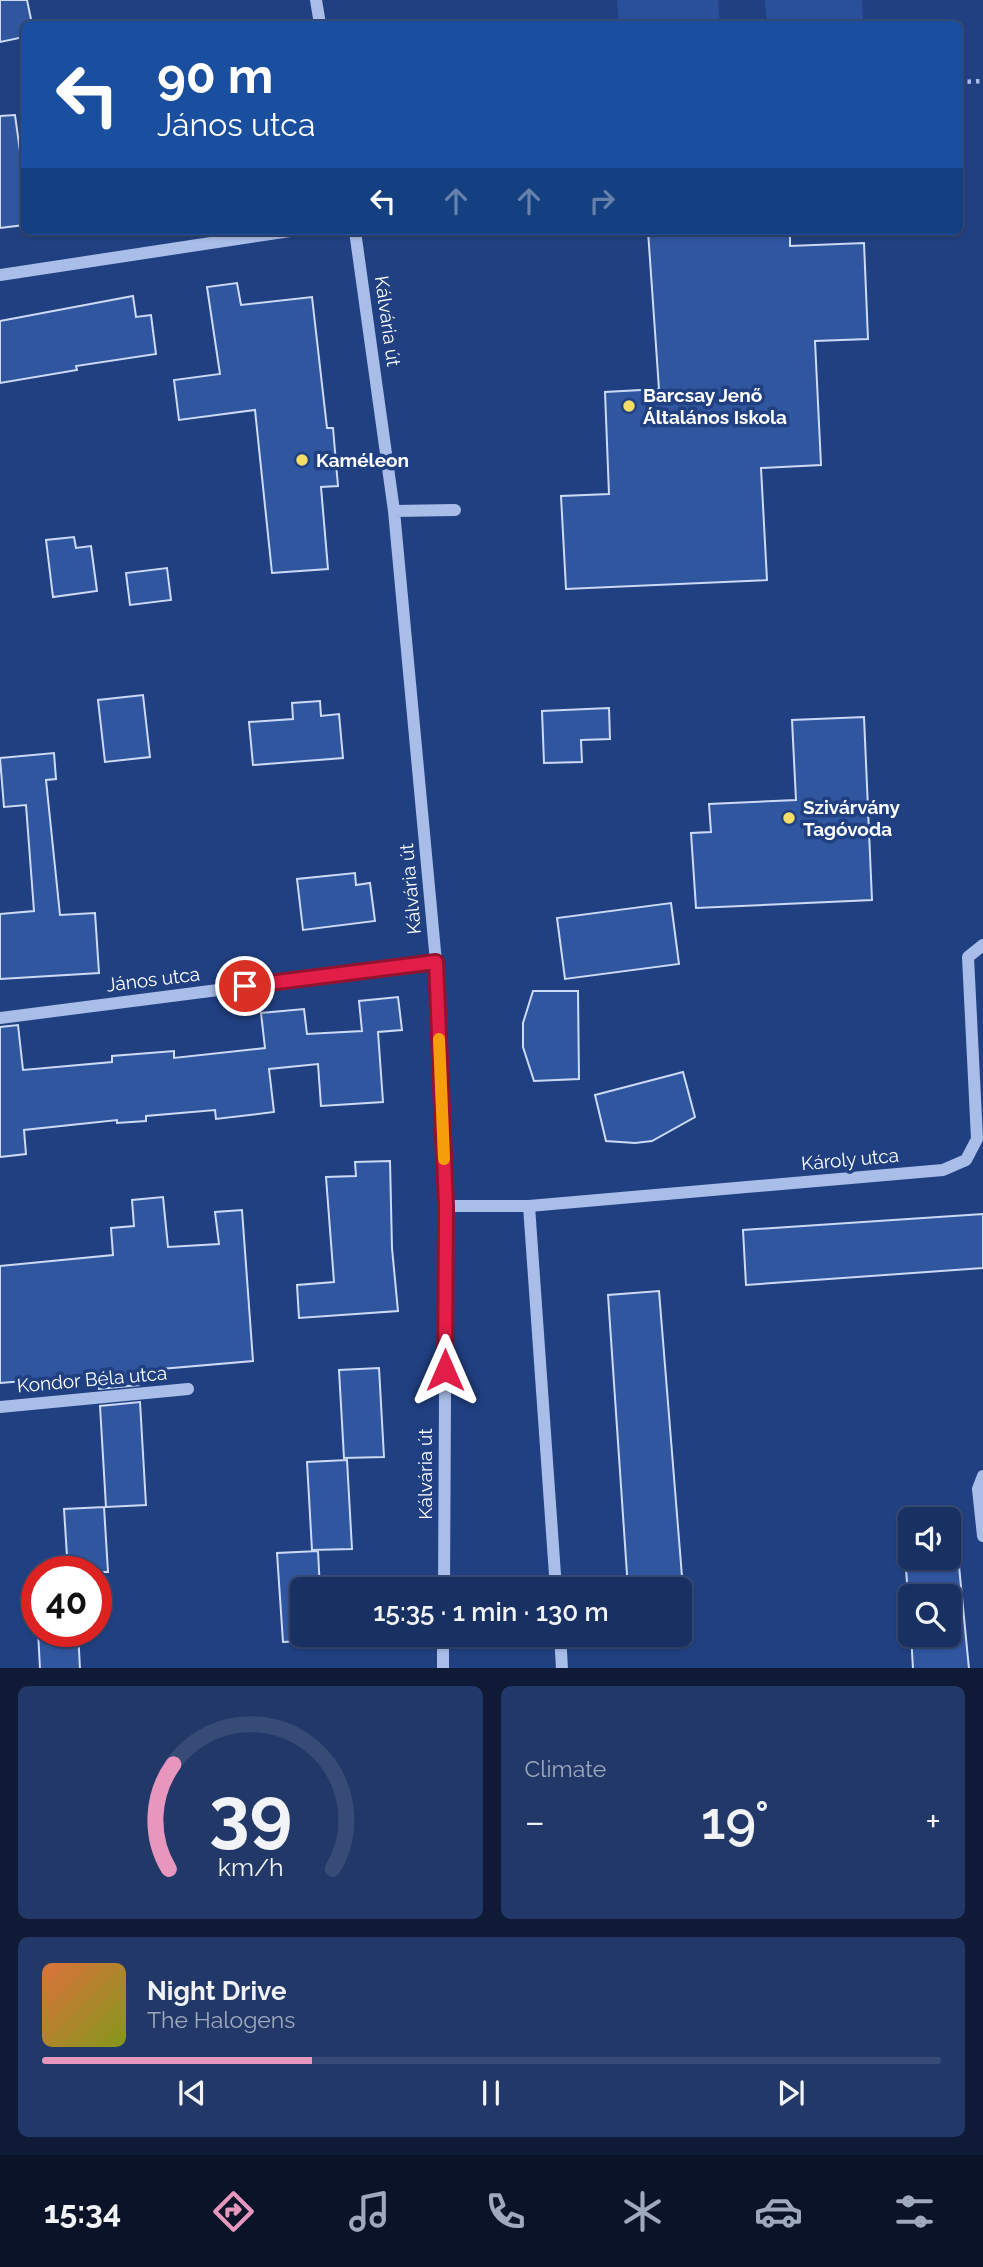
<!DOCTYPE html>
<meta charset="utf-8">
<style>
body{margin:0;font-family:Raleway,sans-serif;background:#223868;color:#f1f3f6;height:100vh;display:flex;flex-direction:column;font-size:26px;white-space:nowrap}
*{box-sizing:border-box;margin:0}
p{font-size:23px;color:#9fa9be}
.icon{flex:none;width:38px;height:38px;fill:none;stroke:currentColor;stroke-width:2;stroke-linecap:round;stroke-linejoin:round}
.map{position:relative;height:1668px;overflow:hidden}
.details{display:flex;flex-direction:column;gap:18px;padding:18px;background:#0e1a36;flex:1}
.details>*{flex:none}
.banner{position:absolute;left:21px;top:21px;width:942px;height:214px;border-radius:10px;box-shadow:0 2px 5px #0004,0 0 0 2px #374b77;background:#1a4fa0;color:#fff;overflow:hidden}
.fabs{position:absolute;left:898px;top:1507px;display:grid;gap:14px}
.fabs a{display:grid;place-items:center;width:63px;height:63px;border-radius:10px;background:#193062;box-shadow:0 2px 5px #0004,0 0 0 2px #374b77;font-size:35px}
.speed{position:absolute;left:21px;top:1556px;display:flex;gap:14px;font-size:35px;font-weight:700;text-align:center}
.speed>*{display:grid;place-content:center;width:91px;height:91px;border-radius:50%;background:#193062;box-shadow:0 2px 5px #0004,0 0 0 2px #374b77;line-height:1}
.speed .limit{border:10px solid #d22;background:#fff;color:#111}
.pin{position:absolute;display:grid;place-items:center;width:60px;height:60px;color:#fff;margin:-30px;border:4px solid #fff;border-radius:50%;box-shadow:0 2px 7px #0007}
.me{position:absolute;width:77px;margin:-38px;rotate:0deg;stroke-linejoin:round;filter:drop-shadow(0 0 5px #0008)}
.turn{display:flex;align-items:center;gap:24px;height:147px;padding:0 21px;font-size:32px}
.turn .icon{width:91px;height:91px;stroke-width:2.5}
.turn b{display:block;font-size:49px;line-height:60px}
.lanes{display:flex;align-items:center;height:66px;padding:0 21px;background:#0003;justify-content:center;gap:35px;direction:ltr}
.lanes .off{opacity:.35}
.big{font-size:52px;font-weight:600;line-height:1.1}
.details .card{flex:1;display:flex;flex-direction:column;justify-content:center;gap:10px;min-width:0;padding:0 24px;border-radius:10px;background:#223868}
.details .dial{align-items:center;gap:0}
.dial svg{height:182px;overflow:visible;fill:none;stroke:#374b77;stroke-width:7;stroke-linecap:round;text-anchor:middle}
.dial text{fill:#f1f3f6;stroke:none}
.song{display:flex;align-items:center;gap:21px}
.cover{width:84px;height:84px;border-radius:10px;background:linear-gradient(135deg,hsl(20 70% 55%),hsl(70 70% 35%))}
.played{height:7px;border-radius:4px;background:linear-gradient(90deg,#e797bd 30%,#374b77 30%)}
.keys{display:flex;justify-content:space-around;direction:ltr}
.heat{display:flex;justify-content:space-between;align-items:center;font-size:38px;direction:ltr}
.details .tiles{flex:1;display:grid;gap:18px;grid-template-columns:1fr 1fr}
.card:last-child{grid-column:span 2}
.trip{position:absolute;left:290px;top:1577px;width:402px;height:70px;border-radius:10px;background:#193062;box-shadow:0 2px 5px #0004,0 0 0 2px #374b77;font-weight:600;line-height:70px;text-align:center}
.menu{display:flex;height:112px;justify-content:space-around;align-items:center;background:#0a1327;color:#9fa9be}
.menu .icon{width:49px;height:49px}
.menu .selected{color:#e797bd}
.menu b{font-size:32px;color:#f1f3f6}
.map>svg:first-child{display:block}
</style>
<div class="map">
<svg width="983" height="1669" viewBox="0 0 983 1669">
<rect width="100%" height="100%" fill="#214082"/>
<!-- green -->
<path fill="#2b509b" d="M617,0H718L720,24H619Z
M765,0H862L863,24H767Z"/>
<!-- building -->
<path fill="#3156a0" stroke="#ccdaf6" stroke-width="2" d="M0,0H27L32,24H24V37L0,42Z
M15,115L24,180V225L0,228V116Z
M648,231H790V246L864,243L868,339L815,341L821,465L761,468L767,580L566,589L561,496L609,494L605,392L659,389Z
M237,283L241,305L312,297L327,428H333L338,486L321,487L328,569L272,573L255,410L179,420L174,380L220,374L207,287Z
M133,296L136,317L151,315L156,354L76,366L77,370L0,383V321Z
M74,537L76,548L91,546L97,591L53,597L46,540Z
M167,568L171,600L130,605L126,573Z
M143,695L150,757L105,762L98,700Z
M320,701L321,716L339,714L343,758L253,765L249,722L293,719L292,703Z
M609,708L610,739L581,740L582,762L544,763L542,711Z
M864,717L872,900L696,908L691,833L711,832L709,804L796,800L792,720Z
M54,753L56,779L46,780L60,915L95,913L99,973L0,979V914L34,911L26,805L4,807L0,758Z
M355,873L356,885L370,883L375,921L303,930L297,879Z
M671,903L679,964L565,979L557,918Z
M533,991H578L579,1079L534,1081L523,1047V1023Z
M398,997L402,1030L378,1032L383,1102L321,1106L318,1064L269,1069L274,1112L216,1119L215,1110L146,1116V1121L117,1123V1120L24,1130L26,1154L0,1157V1027L18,1025L23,1070L112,1062V1056L174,1051V1058L265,1048L261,1013L304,1009L307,1034L362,1031L359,1001Z
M683,1072L695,1117L652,1141L635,1143L606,1141L595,1095Z
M390,1161L392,1248L398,1311L299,1318L297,1285L334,1282L326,1177L356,1176L355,1162Z
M163,1197L168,1247L219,1244L215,1212L242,1210L253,1361L138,1371L139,1385L99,1389L98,1375L0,1383V1266L113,1255L111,1228L134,1226L132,1200Z
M983,1214V1268L746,1285L743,1230Z
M659,1291L683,1589H628L608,1295Z
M379,1368L384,1457L344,1458L339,1370Z
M140,1402L146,1505L106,1507L100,1406Z
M347,1460L352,1549L312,1550L307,1462Z
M104,1507L108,1572H68L64,1509Z
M948,1535H956L969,1669H913L911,1634H948V1596H910V1624L904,1541L910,1540V1558H948Z
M318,1551L320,1589H303V1634H322L323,1640L283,1642L277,1553Z
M38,1631H78L80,1669H40Z"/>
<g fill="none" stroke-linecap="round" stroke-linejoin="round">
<!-- path -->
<path stroke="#a8bee8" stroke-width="4.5" stroke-dasharray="3.5 5" stroke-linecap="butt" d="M959,82L983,81"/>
<!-- minor -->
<path stroke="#a8bee8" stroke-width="12" d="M316,0L320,24
M355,231L394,511L436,962L446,1206L444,1589
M0,275L290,231
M394,511L455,510
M0,1018L436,962
M446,1206H529L943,1170L966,1160L977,1139L968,957L983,945
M529,1206L556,1589
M0,1407L188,1389
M983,1476L978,1489L983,1536
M560,1634L562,1669
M443,1669V1634"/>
</g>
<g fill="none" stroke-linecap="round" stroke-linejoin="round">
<defs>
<path id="route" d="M245,986L436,962L446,1206L445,1370"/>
</defs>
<!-- route casing -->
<use href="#route" stroke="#92132f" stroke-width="18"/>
<!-- route -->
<use href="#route" stroke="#e11d48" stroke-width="12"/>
<!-- slow -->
<path stroke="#f59e0b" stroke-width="12" d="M439,1039L444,1159"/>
</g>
<!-- markers -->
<g fill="#f5dd6a" stroke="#214082" stroke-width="2.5">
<circle cx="629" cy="406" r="7"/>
<circle cx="302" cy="460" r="7"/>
<circle cx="789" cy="818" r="7"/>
</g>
<g text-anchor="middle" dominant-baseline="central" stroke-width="7" stroke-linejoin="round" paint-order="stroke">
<!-- street labels -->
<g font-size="19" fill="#fff" stroke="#214082">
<text transform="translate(388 321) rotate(82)">Kálvária út</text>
<text transform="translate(410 889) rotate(-95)">Kálvária út</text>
<text transform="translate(153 979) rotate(-7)">János utca</text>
<text transform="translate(850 1159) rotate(-5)">Károly utca</text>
<text transform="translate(92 1379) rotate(-5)">Kondor Béla utca</text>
<text transform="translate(425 1474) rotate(-90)">Kálvária út</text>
</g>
<!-- poi labels -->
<g font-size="19" font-weight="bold" fill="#fff" stroke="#214082" text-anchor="start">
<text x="643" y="395">Barcsay Jenő<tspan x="643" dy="22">Általános Iskola</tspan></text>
<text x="316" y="460">Kaméleon</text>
<text x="803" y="807">Szivárvány<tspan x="803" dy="22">Tagóvoda</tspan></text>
</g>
</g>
</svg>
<div class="fabs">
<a><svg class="icon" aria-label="sound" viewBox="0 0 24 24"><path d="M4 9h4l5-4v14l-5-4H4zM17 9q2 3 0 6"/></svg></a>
<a><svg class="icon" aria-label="search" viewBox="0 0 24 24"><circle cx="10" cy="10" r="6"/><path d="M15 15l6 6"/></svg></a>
</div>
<div class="speed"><div class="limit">40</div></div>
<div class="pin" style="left:245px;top:986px;background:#d93025"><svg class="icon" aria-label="arrive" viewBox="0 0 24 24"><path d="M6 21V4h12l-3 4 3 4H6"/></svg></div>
<svg class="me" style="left:445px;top:1370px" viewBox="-20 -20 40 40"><path d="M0-17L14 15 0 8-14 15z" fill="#e11d48" stroke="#fff" stroke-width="4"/></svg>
<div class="trip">15:35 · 1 min · 130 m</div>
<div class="banner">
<div class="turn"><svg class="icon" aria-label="left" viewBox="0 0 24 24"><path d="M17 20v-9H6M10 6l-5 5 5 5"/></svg><div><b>90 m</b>János utca</div></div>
<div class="lanes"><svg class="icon" aria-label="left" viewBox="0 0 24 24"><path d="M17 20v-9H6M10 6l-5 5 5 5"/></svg><svg class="icon off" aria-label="ahead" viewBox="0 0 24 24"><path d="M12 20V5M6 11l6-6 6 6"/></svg><svg class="icon off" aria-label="ahead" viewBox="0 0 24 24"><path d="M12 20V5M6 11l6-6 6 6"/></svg><svg class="icon off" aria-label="right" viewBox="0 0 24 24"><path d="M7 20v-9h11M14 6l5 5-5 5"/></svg></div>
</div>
</div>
<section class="details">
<div class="tiles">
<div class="card dial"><svg viewBox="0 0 100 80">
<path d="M14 69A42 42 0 1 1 86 69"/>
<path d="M14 69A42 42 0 0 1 16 23" stroke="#e797bd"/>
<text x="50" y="56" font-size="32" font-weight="700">39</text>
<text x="50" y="72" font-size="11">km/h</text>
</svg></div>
<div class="card"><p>Climate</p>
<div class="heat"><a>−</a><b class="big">19°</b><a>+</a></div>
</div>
<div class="card">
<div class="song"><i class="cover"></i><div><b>Night Drive</b><p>The Halogens</p></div></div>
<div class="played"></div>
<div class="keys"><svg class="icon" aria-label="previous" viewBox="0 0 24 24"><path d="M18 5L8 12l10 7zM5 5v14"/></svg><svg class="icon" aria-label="pause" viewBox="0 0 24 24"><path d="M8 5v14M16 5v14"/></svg><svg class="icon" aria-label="next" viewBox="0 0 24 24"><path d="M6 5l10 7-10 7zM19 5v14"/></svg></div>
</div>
</div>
</section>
<nav class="menu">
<b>15:34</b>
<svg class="icon selected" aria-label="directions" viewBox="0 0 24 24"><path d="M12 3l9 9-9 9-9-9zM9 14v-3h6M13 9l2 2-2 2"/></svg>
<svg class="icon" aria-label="music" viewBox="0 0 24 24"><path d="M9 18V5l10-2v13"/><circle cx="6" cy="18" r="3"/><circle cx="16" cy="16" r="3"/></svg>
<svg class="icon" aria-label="phone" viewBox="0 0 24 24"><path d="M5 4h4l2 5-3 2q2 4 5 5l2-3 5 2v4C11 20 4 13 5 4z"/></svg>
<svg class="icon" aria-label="climate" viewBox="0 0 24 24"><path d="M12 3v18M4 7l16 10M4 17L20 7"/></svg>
<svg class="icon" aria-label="car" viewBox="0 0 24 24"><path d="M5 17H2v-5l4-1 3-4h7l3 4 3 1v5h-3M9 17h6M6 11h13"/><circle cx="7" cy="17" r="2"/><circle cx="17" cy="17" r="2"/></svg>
<svg class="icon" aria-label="filters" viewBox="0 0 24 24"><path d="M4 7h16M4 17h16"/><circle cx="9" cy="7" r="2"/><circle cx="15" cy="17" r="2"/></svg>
</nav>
